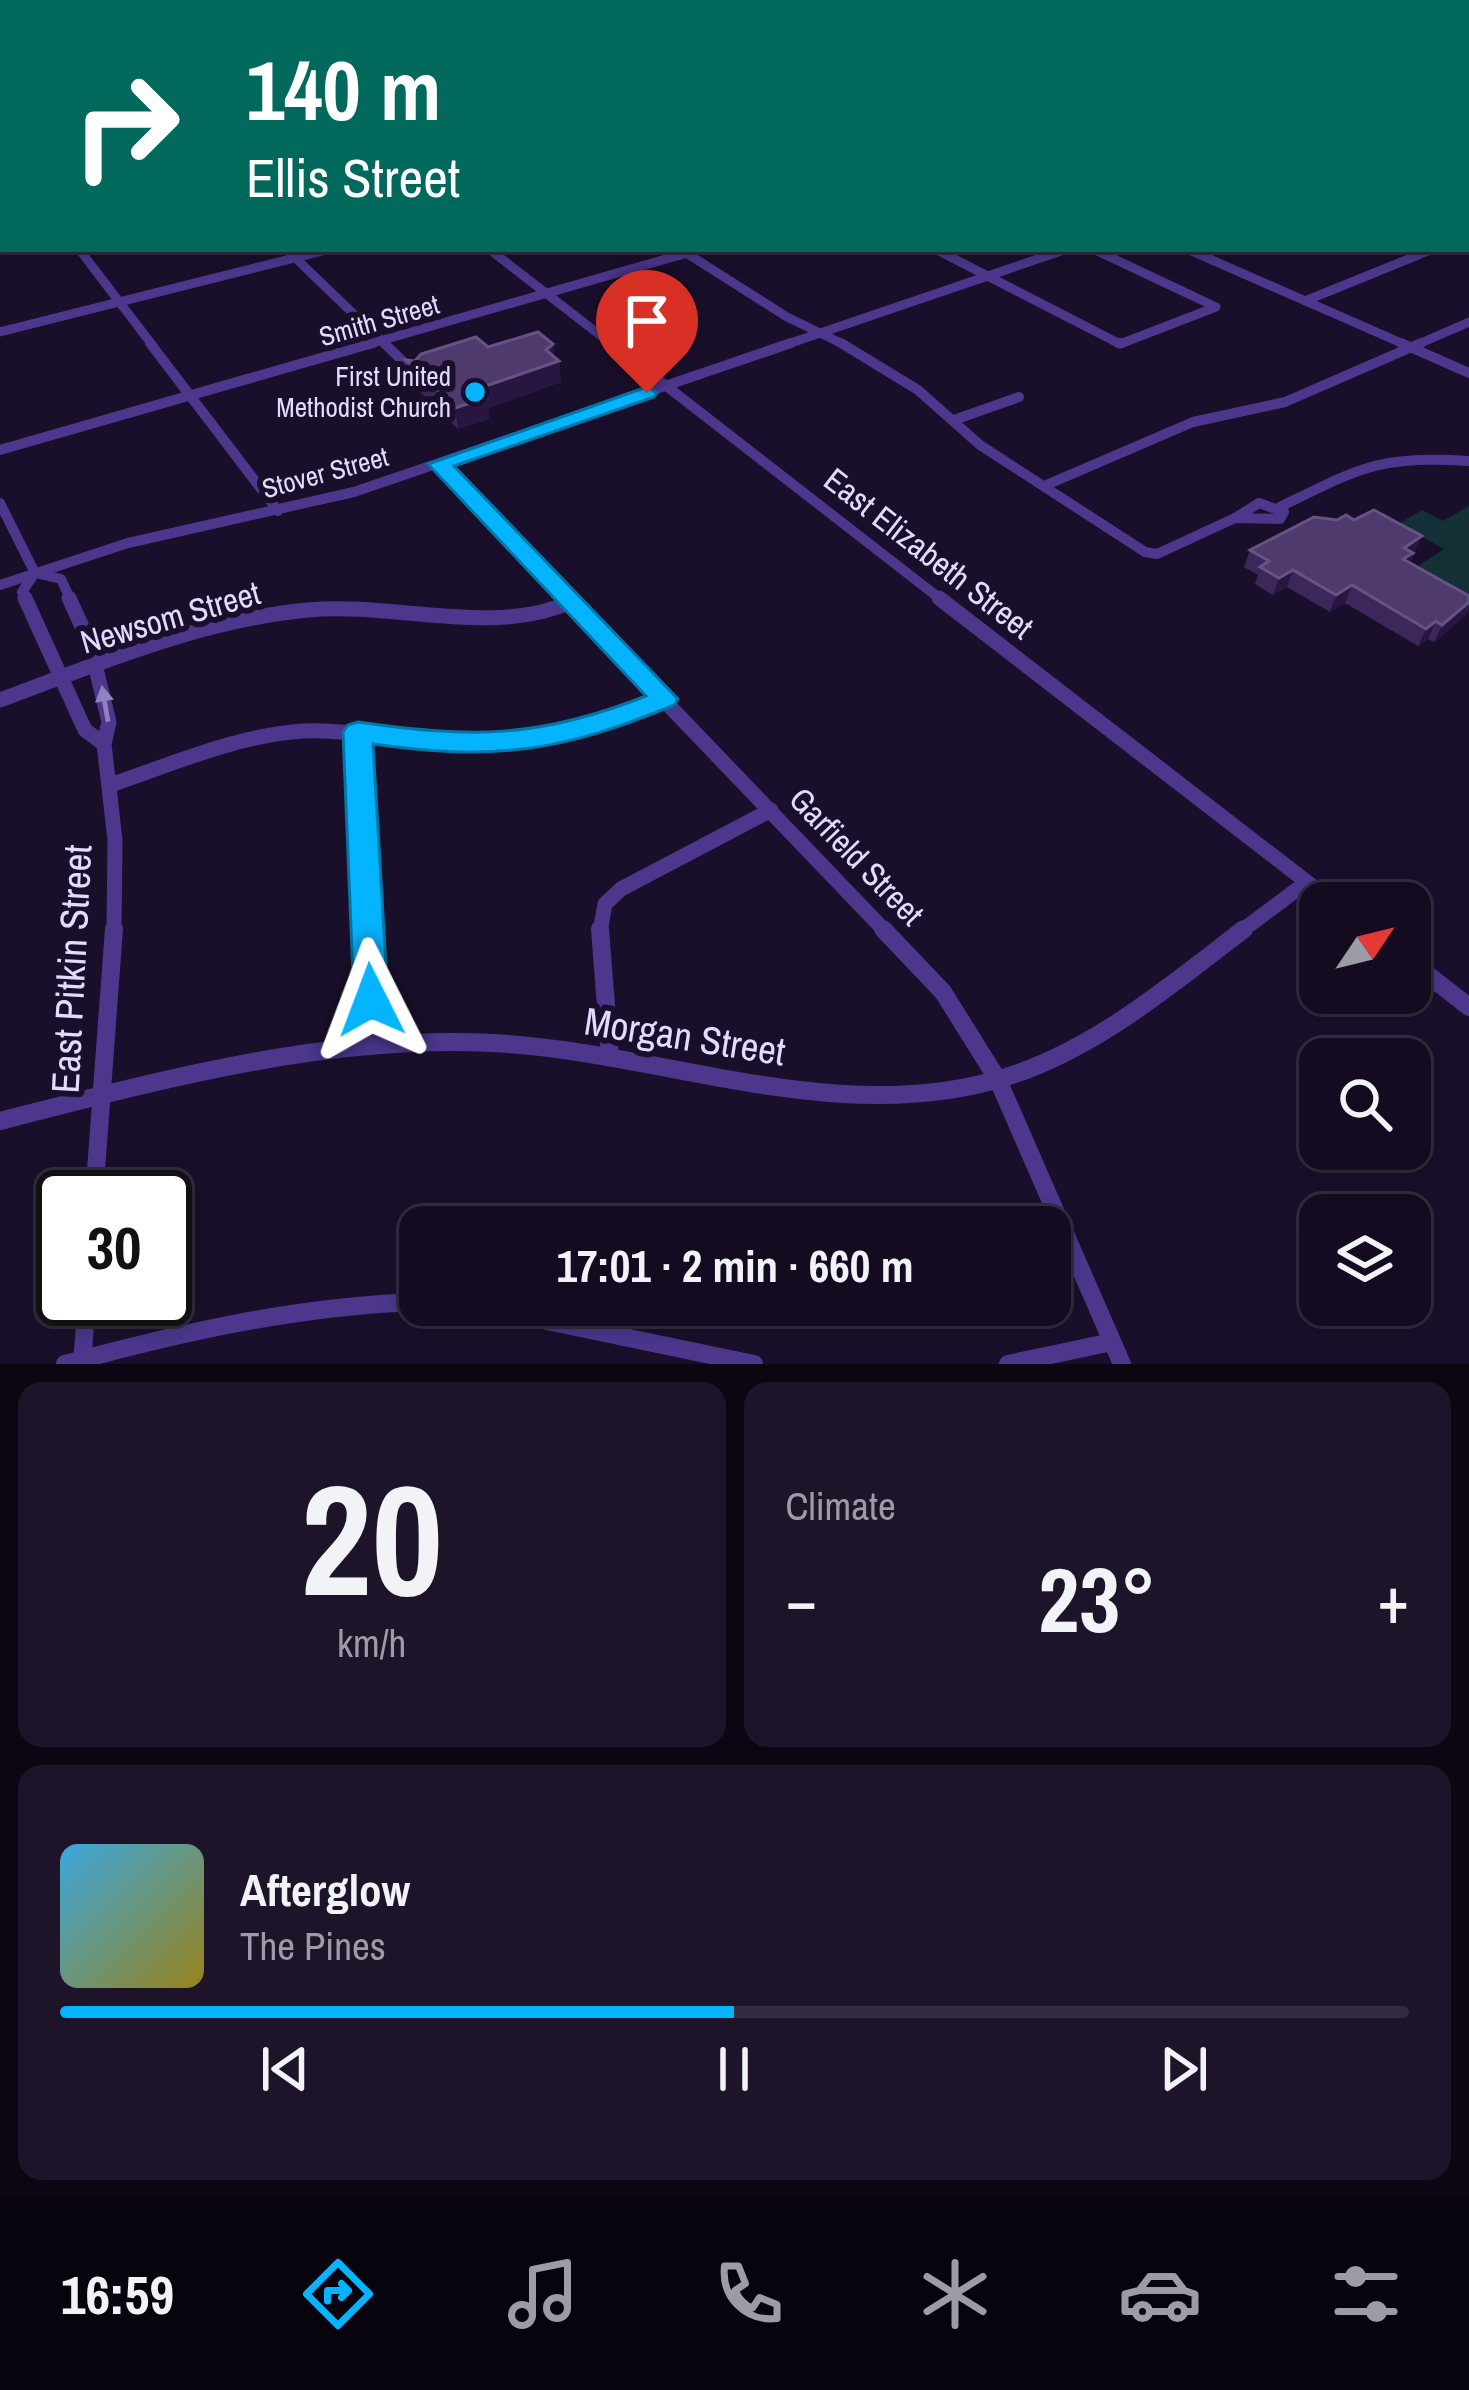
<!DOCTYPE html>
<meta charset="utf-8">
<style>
body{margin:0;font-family:"Archivo Narrow",sans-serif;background:#1d1429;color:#f1f3f6;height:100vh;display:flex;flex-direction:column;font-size:45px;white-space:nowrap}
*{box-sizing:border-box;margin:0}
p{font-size:39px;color:#9d9ba5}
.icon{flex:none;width:66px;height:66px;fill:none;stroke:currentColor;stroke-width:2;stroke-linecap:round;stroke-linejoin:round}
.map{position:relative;height:1364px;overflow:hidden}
.details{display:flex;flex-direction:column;gap:18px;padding:18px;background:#0b0612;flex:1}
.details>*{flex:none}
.top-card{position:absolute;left:0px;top:0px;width:1470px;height:252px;box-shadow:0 6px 18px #0003,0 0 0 3px #332b3e;background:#00695c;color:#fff;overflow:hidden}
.needle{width:78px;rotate:55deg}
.fabs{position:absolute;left:1299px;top:882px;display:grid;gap:24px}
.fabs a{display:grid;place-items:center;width:132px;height:132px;border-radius:24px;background:#140b20;box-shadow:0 6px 18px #0003,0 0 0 3px #332b3e;font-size:60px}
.speed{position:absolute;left:36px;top:1170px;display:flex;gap:24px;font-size:60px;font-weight:700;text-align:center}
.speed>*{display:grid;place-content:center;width:156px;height:156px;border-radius:50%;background:#140b20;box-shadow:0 6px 18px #0003,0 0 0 3px #332b3e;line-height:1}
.speed .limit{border:6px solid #111;border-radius:18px;background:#fff;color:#111}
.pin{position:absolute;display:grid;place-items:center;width:102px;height:102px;color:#fff;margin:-123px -51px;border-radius:50% 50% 50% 0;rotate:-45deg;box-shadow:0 0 12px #0007}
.pin .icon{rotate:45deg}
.me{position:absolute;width:132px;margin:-66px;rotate:357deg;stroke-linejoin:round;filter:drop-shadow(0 0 9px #0008)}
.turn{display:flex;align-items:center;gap:42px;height:252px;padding:0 48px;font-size:54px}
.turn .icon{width:156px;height:156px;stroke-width:2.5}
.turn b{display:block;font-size:84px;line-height:102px}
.big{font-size:90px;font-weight:700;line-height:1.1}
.details .card{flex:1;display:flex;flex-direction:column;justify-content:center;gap:18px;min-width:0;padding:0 42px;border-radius:24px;background:#1d1429}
.details .dial{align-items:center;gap:0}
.dial b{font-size:156px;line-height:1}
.song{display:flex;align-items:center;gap:36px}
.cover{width:144px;height:144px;border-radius:18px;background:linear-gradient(135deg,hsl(200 70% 55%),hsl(50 70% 35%))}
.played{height:12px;border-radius:6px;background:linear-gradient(90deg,#05b4ff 50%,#332b3e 50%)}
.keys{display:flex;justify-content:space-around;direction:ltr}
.heat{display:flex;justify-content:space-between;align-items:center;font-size:66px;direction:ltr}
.details .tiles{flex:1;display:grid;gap:18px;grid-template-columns:1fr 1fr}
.card:last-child{grid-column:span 2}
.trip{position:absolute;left:399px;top:1206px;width:672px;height:120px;border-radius:24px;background:#140b20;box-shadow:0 6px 18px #0003,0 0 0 3px #332b3e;font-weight:700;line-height:120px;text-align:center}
.dock{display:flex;height:192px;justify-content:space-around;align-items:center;background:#08040d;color:#9d9ba5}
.dock .icon{width:84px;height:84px}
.dock .on{color:#05b4ff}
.dock b{font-size:54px;color:#f1f3f6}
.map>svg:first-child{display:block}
</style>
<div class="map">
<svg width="1469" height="1364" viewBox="0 0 1469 1364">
<rect width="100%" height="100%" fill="#1a0f2b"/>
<!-- green -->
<path fill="#123036" d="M1469,506V605L1415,568L1444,549L1398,524L1422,510L1443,521Z"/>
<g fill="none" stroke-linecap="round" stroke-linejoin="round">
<!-- minor-far4 -->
<path stroke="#4c378d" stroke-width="6" d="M459,0L465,3
M624,0L634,3
M875,0L883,3
M1215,0L1225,3
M1382,0L1394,3
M130,3L151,0
M570,3L586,0
M767,3L782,0
M1061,3L1075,0
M1309,3L1321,0
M0,146L3,150"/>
<!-- minor-far3 -->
<path stroke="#4c378d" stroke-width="9" d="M79,249L153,346
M286,249L387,346
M489,249L614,346
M680,249L787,317L847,346
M935,249L1120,344L1216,307L1093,249
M1187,249L1408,346
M1305,301L1433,249
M0,332L330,249
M362,346L701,249
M782,346L1067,249
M1414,346L1469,322"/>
<!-- minor-far2 -->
<path stroke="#4c378d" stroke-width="10" d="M150,343L278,511
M384,343L415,373
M611,343L943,601
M841,343L918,390L980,445L1145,552L1157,554L1235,518
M1118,343H1122
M1401,343L1469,373
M954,420L1019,397
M0,450L373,343
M439,464L569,601
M1044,486L1193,422L1285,402L1421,343
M0,503L35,573
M1259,503L1284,512L1280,519L1235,518Z
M1280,507C1360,468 1378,455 1469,461
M40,574L61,579L71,601
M0,585L128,543L354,492L791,343
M26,601L22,592L35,573"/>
<!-- minor-far1 -->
<path stroke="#4c378d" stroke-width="15" d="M25,598L85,730L104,744
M69,598L90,644L109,722L104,744L115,840L114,932
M566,598L886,932
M939,598L1334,903
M0,700C100,663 201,620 308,610C395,602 492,637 571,602
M358,732L368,932
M110,785C173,764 237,735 304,731C344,729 383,739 423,743C507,752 587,733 664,699
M600,932L605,904L621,889L771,810
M1240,932L1307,882"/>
<!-- minor -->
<path stroke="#4c378d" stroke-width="18" d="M367,929L373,1044
M600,929L610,1057
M883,929L943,992L998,1080L1122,1364
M1410,961L1469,1007
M0,1121C160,1080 326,1035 492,1043C661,1051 838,1130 1006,1077C1094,1050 1171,985 1244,929
M94,1197L114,929
M470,1305L754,1364
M65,1364C182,1332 298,1306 420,1302
M82,1364L87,1299
M1008,1364L1112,1342"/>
<!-- highway -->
<path fill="#ff5484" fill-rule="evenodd" d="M0,61H3V67H0Z
M1467,132H1469V139H1467Z"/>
<defs>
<path id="rail" d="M114,3L133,0"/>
</defs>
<!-- rail casing -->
<use href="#rail" stroke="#05b4ff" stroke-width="4.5"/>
<!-- rail -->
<use href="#rail" stroke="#1a0f2b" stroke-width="3" stroke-dasharray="6" stroke-linecap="butt"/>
</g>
<!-- wall -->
<path fill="#3c275a" d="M554,357L559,361L561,382L488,408L489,419L458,429L409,381L406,360Z
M1250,550L1415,553L1409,562L1469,596V607L1465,616L1434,642L1428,639L1418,646L1345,603L1330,612L1287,587L1273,595L1255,584L1258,575L1244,567Z"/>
<!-- shaded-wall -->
<path fill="#271640" d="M0,0H64L65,3H3V12H0Z
M553,344L555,362L559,361L561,382L488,408L489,419L458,429L455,408L477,389Z
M1422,536L1406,570L1395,576L1404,548Z
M1293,570L1287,587L1273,595L1279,578Z
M1352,585L1345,603L1330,612L1336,595Z
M1469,602L1465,616L1434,642L1442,625Z
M1436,621L1428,639L1418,646L1426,629Z"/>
<!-- building -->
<path fill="#4e3a6c" stroke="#665383" stroke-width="3" d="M220,0H359L362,2L224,3Z
M538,332L553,344L546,350L559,361L477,389L486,398L455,408L406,360L415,361L421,354L476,337L488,347Z
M1374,510L1422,536L1404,548L1413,553L1403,559L1469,596V602L1442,625L1436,621L1426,629L1352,585L1336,595L1293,570L1279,578L1260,567L1269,561L1250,550L1314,517L1337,520L1346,515L1354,520Z"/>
<!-- one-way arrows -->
<defs><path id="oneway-solid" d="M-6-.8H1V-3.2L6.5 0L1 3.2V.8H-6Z" transform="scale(3)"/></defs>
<use fill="#9180c0" href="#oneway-solid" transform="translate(105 704) rotate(-100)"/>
<!-- route -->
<path fill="#05b4ff" stroke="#0375a6" stroke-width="3" d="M647,387L657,393L654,397L454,466L678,699L674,705C561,752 494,761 373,744L388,1000L383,1010L371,1015L359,1010L354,1000L343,732L348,725L358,722C471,738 537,739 646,696L428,464Z"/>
<!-- markers -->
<circle fill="#05b4ff" stroke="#1a0f2b" stroke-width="4.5" cx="475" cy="392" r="12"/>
<g text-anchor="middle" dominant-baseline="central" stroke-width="12" stroke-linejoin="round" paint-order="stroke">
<!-- far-street labels -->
<g font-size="27" fill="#e5d9ff" stroke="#1a0f2b">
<text transform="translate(379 320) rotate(-16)">Smith Street</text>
<text transform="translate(325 472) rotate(-15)">Stover Street</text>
</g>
<!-- far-poi labels -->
<g font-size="27" fill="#e5d9ff" stroke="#1a0f2b" text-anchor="end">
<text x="451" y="376">First United<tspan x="451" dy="31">Methodist Church</tspan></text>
</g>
<!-- street labels -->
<g font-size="33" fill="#e5d9ff" stroke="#1a0f2b">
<text transform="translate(929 553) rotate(38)">East Elizabeth Street</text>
<text transform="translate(170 617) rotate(-16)">Newsom Street</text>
<text transform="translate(857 856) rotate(46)">Garfield Street</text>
</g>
<!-- near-street labels -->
<g font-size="39" fill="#e5d9ff" stroke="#1a0f2b">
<text transform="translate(71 969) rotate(-87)">East Pitkin Street</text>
<text transform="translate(685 1036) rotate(9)">Morgan Street</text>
</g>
</g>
</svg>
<div class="fabs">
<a><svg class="needle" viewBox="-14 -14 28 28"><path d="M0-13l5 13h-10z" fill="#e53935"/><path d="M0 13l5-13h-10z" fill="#9d9ba5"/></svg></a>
<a><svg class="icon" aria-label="search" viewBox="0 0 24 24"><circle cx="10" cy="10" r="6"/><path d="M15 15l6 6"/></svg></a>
<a><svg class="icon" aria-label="layers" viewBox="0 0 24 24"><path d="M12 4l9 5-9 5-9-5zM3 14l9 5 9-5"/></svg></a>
</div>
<div class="speed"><div class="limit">30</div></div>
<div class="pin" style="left:647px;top:393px;background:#d93025"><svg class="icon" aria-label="arrive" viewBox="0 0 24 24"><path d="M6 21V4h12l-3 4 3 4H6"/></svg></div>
<svg class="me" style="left:371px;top:1000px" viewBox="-20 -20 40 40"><path d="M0-17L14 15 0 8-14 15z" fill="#05b4ff" stroke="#fff" stroke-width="4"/></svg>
<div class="trip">17:01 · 2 min · 660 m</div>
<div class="top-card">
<div class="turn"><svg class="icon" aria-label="right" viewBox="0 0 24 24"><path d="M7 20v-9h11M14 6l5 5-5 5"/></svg><div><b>140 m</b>Ellis Street</div></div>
</div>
</div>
<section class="details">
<div class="tiles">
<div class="card dial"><b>20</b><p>km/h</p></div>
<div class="card"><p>Climate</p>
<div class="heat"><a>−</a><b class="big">23°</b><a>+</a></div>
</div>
<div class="card">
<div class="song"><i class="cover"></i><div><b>Afterglow</b><p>The Pines</p></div></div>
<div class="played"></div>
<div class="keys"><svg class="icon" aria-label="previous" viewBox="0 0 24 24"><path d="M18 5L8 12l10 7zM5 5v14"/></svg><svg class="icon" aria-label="pause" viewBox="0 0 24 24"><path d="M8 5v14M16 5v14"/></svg><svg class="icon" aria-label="next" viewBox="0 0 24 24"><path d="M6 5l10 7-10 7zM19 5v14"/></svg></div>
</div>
</div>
</section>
<nav class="dock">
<b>16:59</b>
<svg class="icon on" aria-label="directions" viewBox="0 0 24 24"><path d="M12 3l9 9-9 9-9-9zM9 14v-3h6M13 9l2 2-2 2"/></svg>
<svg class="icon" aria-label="music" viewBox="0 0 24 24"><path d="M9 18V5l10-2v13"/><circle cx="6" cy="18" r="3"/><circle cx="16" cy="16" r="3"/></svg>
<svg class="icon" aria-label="phone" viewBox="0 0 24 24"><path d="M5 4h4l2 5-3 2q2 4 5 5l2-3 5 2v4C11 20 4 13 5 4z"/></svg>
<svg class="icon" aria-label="climate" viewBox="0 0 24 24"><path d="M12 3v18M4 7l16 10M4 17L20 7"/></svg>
<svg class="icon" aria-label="car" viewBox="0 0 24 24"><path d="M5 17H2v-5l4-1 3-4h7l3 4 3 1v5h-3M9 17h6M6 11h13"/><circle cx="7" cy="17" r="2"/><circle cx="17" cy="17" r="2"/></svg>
<svg class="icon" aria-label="filters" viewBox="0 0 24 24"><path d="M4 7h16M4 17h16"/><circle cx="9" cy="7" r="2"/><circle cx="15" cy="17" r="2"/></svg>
</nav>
